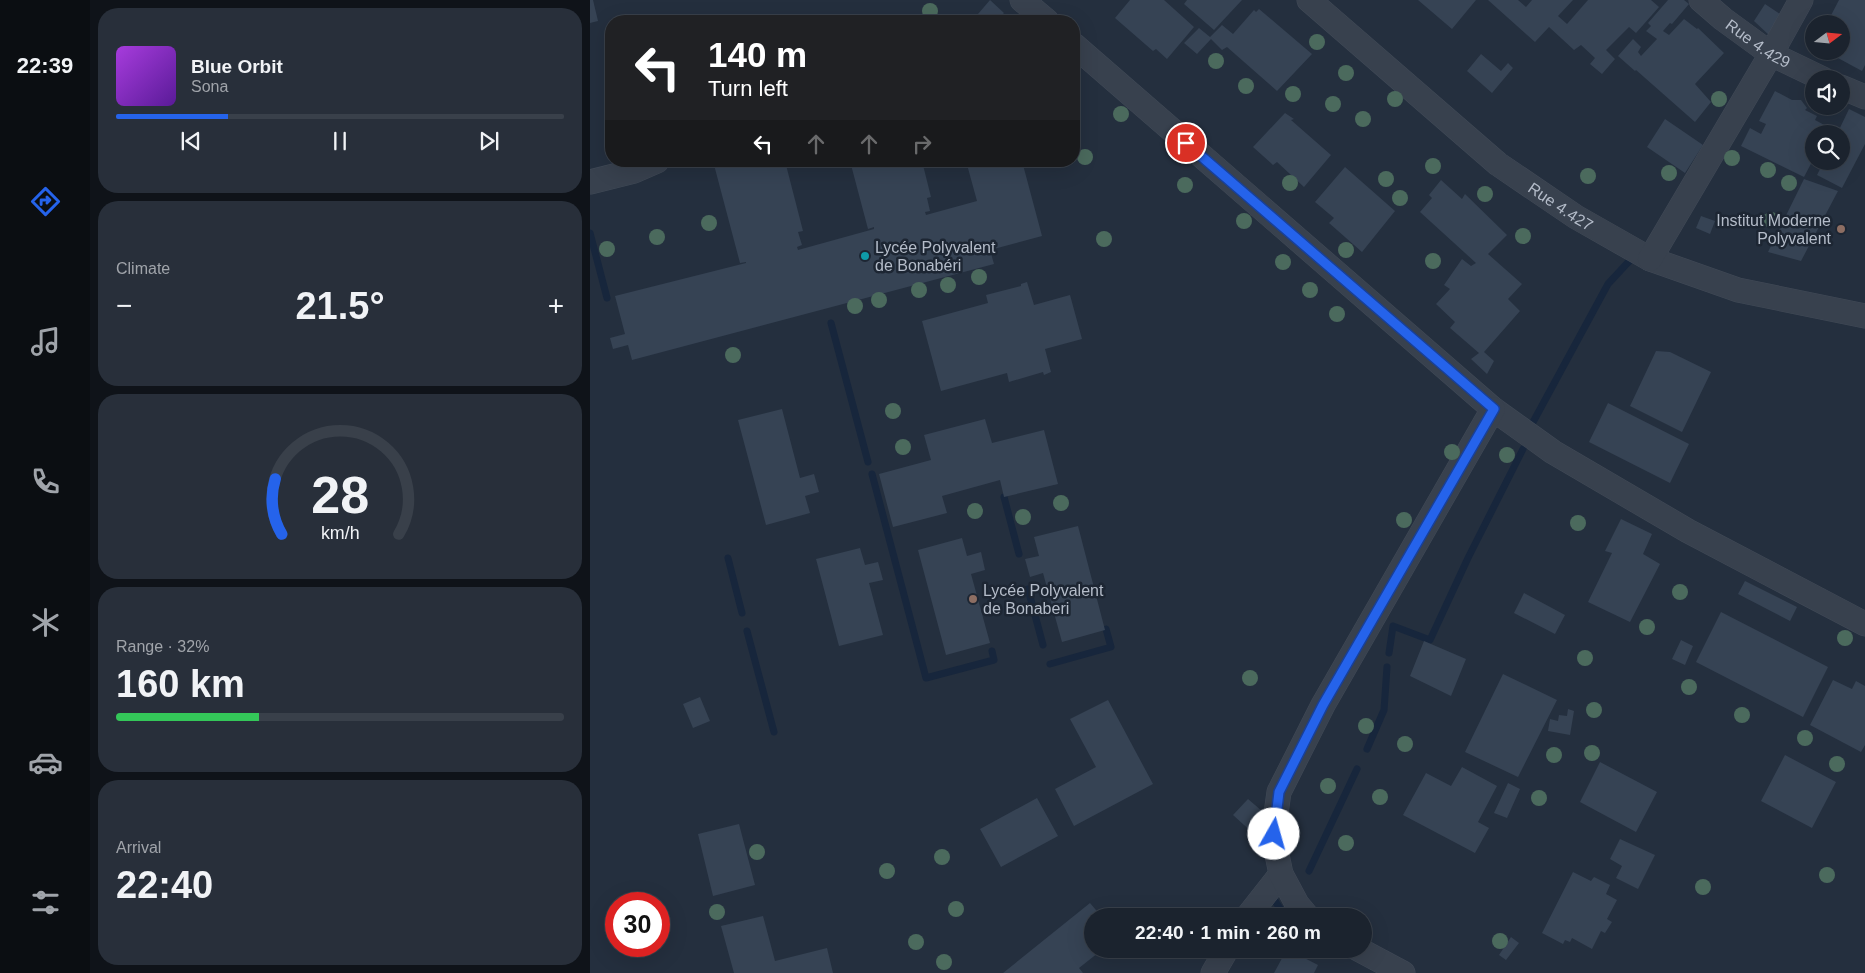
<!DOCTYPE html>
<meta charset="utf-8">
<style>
body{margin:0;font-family:Helvetica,sans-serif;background:#282f3a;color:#f1f3f6;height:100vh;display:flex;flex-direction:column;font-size:19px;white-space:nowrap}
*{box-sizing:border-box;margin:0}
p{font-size:16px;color:#a0a4aa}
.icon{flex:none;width:28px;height:28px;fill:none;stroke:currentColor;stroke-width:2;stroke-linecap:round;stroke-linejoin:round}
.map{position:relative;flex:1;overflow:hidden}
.side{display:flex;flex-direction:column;gap:8px;padding:8px;background:#0f1319;width:500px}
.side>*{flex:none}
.hud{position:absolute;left:15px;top:15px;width:475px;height:152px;border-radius:20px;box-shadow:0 5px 20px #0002,0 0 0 1px #39404a;background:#202124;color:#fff;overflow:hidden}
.needle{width:32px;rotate:74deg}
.buttons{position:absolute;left:1215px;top:15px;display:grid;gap:10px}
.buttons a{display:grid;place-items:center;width:45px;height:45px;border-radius:50%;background:#1b232e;box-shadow:0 5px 20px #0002,0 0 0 1px #39404a;font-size:25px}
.speed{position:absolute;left:15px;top:892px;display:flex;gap:10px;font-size:25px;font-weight:700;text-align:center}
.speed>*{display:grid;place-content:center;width:65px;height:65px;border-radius:50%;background:#1b232e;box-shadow:0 5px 20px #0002,0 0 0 1px #39404a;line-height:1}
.speed .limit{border:8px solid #d22;background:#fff;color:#111}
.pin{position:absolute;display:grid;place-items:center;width:42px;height:42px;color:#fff;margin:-21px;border:2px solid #fff;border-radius:50%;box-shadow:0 1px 5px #0007}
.me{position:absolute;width:55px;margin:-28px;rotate:7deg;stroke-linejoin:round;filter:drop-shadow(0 0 4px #0008)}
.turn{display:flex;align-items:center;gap:18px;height:105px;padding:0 20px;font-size:22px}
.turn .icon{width:65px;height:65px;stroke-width:2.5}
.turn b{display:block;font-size:35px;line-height:42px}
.lanes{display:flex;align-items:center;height:48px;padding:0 20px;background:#0003;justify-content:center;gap:25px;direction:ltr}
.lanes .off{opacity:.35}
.big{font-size:38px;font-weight:700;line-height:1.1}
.side .card{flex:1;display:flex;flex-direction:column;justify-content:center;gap:8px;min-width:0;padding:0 18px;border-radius:20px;background:#282f3a}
.side .dial{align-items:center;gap:0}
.dial svg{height:130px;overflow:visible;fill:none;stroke:#39404a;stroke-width:7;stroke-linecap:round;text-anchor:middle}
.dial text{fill:#f1f3f6;stroke:none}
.song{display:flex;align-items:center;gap:15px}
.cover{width:60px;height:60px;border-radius:8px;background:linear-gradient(135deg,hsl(280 70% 55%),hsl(270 70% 35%))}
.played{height:5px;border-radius:2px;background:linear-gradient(90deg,#2563eb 25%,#39404a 25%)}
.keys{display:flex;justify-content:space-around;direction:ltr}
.heat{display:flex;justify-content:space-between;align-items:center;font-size:28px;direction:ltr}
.charge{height:8px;border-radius:4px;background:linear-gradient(90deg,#34c759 32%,#39404a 0)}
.trip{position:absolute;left:494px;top:908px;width:288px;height:50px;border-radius:25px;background:#1b232e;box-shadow:0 5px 20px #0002,0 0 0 1px #39404a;font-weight:700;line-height:50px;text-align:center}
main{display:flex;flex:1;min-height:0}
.dock{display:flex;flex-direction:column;width:90px;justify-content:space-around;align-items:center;background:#0b0e12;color:#a0a4aa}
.dock .icon{width:35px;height:35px}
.dock .current{color:#2563eb}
.dock b{font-size:22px;color:#f1f3f6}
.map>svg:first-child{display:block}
</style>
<main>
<nav class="dock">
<b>22:39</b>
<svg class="icon current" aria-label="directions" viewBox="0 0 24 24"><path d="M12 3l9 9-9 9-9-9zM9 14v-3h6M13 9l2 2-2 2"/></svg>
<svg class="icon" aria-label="music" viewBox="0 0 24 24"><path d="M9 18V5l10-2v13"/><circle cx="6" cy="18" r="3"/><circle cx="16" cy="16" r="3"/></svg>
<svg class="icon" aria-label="phone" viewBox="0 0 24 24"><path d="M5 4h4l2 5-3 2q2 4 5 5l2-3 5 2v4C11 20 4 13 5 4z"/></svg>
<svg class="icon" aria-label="climate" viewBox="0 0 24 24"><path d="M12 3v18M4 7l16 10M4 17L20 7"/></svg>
<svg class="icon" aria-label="car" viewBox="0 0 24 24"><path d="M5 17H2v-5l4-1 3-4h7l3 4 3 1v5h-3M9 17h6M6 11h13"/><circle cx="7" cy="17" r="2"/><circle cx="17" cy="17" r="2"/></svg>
<svg class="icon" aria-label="filters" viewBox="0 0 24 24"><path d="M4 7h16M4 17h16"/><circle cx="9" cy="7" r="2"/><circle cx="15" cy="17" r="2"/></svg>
</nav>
<section class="side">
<div class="card">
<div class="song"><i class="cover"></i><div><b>Blue Orbit</b><p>Sona</p></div></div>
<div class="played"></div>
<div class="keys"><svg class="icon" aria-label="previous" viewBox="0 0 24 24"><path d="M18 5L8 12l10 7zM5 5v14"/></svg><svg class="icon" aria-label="pause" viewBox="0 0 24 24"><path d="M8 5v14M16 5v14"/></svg><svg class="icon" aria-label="next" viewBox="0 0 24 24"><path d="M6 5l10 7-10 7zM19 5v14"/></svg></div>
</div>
<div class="card"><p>Climate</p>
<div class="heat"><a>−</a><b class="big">21.5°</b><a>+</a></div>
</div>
<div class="card dial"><svg viewBox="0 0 100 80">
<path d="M14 69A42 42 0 1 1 86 69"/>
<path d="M14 69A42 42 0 0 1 10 35" stroke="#2563eb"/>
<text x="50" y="56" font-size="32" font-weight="700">28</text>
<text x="50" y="72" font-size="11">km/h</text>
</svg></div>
<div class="card"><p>Range · 32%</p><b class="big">160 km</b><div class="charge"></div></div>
<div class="card"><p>Arrival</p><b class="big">22:40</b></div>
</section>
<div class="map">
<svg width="1275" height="973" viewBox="0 0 1275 973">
<rect width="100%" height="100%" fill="#242f3e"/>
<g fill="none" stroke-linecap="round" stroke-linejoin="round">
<!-- stream -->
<path stroke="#17263c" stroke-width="7" d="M0,233L17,298
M241,323L278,462
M942,424L1018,284L1043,257
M282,474L336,678L404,660L402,651
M414,497L429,554
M138,558L152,613
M438,589L453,645
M157,631L184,732
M799,653L803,626L840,640L878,558L933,449
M460,664L521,647L516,629
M777,749L794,710L797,667
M719,871L767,769
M683,898L695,916"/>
</g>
<!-- building -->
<path fill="#364354" d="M0,0H3L8,21L0,23Z
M400,0L414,13L406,21H397L388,14Z
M540,0H574L604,27L577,59L566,49L563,51L525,18Z
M597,0H652L624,30L594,4Z
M828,0H886L862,29Z
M898,0H928L936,7L942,0H983L968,16L977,24L998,0H1061L1069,7L1046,33L1039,27L1016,50L1025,59L1012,74L1000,64L1005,58L991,45L984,50L959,27L945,42Z
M1078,0H1094L1099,4L1082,24L1080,23L1073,31L1079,35L1094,19L1107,29L1108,28L1134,53L1105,84L1121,102L1105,122L1046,70L1045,71L1028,56L1043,39L1051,47L1048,52L1051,56L1067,39L1056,31L1061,26L1058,23Z
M1249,0H1275V65L1272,71L1235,51H1251V24L1237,23Z
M1175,4L1193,16L1181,37L1164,21Z
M669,9L722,54L687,91L637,47L632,50L621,39L607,54L594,43L609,28L620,37L632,25L643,34L664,10L666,12Z
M891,54L911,71L918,63L923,68L902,93L877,71Z
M1185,91L1202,100H1211L1217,108L1215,110L1227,116L1225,120L1240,128L1237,134H1224V158L1214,177L1151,146L1160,128L1171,134L1176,124L1169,121Z
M1259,109L1275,117V144L1252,188L1227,175L1234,161H1251V134H1247Z
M695,113L704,119L701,120L741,155L714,187L687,162L683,165L663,147Z
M1075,119L1113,145L1095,173L1057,147Z
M123,161H195L213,231L208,232L212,245L207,247L208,250L284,229V227L278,229L260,161H332L341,197L337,198L340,211L335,212L336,215L387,201L376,161H432L452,236L400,250L404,264L42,360L38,345L23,349L20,338L35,334L25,296L156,263V262L150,263Z
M755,167L805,211L772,252L739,223L744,218L725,202Z
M1214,179L1248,191L1211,261L1178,252Z
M851,180L872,199L875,194L917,235L898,254L932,284L918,299L930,311L894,352L904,361L897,374L881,359L889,353L860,328L865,322L846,304L860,289L854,285L872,259L881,266L886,263L830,212L842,198L839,195Z
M1111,216L1125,221L1120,234L1106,228Z
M437,282L444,305L480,295L492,339L455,349L461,372L454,375L453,372L419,382L417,373L351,391L332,321L398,303L396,295L431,286V284Z
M1066,351L1080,352L1121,372L1092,432L1040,406Z
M1018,403L1099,444L1080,483L999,442Z
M192,409L210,478L224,474L229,492L215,496L220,513L176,525L148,420Z
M395,419L402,443L454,430L468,484L414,497L410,480L352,496L357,513L303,527L289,474L341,460L334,435Z
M1031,519L1062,534L1053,554L1070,564L1040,622L998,602L1022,553L1015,551Z
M488,526L515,630L472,642L453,573L440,577L435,559L449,556L444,537Z
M372,538L377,556L391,552L395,570L381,574L400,643L356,655L328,550Z
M270,548L275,565L288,562L293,580L279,583L293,635L249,646L226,559Z
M1155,581L1207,607L1200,621L1148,594Z
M934,593L975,615L965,634L924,613Z
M1131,612L1238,667L1213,717L1106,662Z
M1091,640L1103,646L1095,665L1082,659Z
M834,641L876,659L861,696L820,676Z
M913,674L967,700L928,777L875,752Z
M1243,680L1262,689L1266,681L1275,686V745L1271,752L1220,725Z
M110,697L120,721L103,728L93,704Z
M518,700L563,784L484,826L465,789L506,767L480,719Z
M978,709L984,711L980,735L958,731L960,719L968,721L969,715L977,716Z
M1195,755L1246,782L1222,828L1171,801Z
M1010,762L1067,792L1046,832L990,802Z
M872,767L907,786L888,822L899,828L885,853L813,815L836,773L861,786Z
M918,783L930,789L917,818L904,813Z
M447,798L468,836L411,867L390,829Z
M658,799L679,817L665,835L643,815Z
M149,824L165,885L123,896L108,834Z
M1030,839L1065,855L1048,889L1026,878L1032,866L1020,859Z
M983,872L1001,881L1004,877L1020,885L1016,894L1027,900L1017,919L1022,922L1015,933L1011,931L1002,949L982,938L980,942L975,940L973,944L952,933Z
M500,903L511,916H502V949H513L489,968L493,973H413Z
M173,916L185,961L237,948L243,973H144L131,926Z
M921,937L929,943L916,960L909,955Z
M697,949L728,965L724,973H684Z"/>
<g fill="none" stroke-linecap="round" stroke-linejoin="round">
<defs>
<g id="minor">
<path d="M432,0L457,21"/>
<path id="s1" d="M719,0L908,164L986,217L1060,259L1148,290L1275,316"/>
<path id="s2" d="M1111,0L1133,19L1181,54L1233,79"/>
<path d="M484,45L903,409L963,452L1098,531L1275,624"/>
<path d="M1251,87L1275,97"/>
<path d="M0,182L44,171L67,161"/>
<path d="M1060,259L1181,54L1211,0"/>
<path d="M658,916L691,874"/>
<path d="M717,916L707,904L691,874L683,835L689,792L733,705L903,409"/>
<path d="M768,949L813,973"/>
<path d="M623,973L637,949"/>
</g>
</defs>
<!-- minor casing -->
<use href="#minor" stroke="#414a57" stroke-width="25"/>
<!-- minor -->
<use href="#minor" stroke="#38414e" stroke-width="24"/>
</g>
<!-- trees -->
<g fill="#4b6a5d">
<circle cx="340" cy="11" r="8"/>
<circle cx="727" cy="42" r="8"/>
<circle cx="626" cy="61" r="8"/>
<circle cx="756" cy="73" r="8"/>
<circle cx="656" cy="86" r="8"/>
<circle cx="703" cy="94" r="8"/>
<circle cx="805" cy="99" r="8"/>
<circle cx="1129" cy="99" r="8"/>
<circle cx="743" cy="104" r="8"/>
<circle cx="531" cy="114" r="8"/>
<circle cx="773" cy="119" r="8"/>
<circle cx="495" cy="157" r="8"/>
<circle cx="1142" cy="158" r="8"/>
<circle cx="843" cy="166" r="8"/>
<circle cx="1178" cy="170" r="8"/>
<circle cx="1079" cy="173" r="8"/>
<circle cx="998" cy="176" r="8"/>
<circle cx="796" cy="179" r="8"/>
<circle cx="700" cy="183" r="8"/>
<circle cx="1199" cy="183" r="8"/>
<circle cx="595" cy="185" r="8"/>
<circle cx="895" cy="194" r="8"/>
<circle cx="810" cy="198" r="8"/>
<circle cx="1181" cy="220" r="8"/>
<circle cx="654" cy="221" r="8"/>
<circle cx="119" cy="223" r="8"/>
<circle cx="933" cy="236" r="8"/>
<circle cx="67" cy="237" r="8"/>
<circle cx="514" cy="239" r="8"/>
<circle cx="17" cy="249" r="8"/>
<circle cx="756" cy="250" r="8"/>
<circle cx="843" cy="261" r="8"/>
<circle cx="693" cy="262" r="8"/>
<circle cx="389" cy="277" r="8"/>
<circle cx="358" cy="285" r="8"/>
<circle cx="329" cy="290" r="8"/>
<circle cx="720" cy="290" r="8"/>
<circle cx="289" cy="300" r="8"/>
<circle cx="265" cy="306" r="8"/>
<circle cx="747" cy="314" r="8"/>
<circle cx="143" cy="355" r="8"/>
<circle cx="303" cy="411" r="8"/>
<circle cx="313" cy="447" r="8"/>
<circle cx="862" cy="452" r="8"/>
<circle cx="917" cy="455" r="8"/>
<circle cx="471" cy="503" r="8"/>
<circle cx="385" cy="511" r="8"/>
<circle cx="433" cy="517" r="8"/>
<circle cx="814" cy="520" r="8"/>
<circle cx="988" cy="523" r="8"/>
<circle cx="1090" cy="592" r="8"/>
<circle cx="1057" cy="627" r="8"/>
<circle cx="1255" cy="638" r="8"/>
<circle cx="995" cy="658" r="8"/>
<circle cx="660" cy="678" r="8"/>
<circle cx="1099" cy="687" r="8"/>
<circle cx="1004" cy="710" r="8"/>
<circle cx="1152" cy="715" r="8"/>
<circle cx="776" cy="726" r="8"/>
<circle cx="1215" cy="738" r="8"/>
<circle cx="815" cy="744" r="8"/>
<circle cx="1002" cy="753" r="8"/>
<circle cx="964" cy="755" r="8"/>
<circle cx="1247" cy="764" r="8"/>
<circle cx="738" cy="786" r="8"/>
<circle cx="790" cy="797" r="8"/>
<circle cx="949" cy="798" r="8"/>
<circle cx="756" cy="843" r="8"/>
<circle cx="167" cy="852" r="8"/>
<circle cx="352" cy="857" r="8"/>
<circle cx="297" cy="871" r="8"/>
<circle cx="1237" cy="875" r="8"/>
<circle cx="1113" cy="887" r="8"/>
<circle cx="366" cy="909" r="8"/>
<circle cx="127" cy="912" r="8"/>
<circle cx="910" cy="941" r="8"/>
<circle cx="326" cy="942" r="8"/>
<circle cx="354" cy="962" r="8"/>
</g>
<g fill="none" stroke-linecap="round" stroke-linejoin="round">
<defs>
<path id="route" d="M596,143L904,409L733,705L689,792L684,834"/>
</defs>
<!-- route casing -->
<use href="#route" stroke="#184099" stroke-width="12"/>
<!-- route -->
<use href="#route" stroke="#2563eb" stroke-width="9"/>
</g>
<!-- markers -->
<g fill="#8d6e63" stroke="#1d2633" stroke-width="2">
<circle cx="1251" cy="229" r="5"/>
<circle cx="383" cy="599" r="5"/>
</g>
<circle fill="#0f9aa8" stroke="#1d2633" stroke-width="2" cx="275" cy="256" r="5"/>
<g text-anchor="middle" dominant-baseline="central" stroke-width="5" stroke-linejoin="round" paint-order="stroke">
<!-- street labels -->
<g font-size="16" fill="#b4bcc9" stroke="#1d2633">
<text stroke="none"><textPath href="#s2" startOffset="72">Rue 4.429</textPath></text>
<text stroke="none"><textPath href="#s1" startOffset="326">Rue 4.427</textPath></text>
</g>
<!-- poi labels -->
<g font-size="16" fill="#b4bcc9" stroke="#1d2633" text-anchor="start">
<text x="1241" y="220" text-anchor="end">Institut Moderne<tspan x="1241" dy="18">Polyvalent</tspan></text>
<text x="285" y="247">Lycée Polyvalent<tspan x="285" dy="18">de Bonabéri</tspan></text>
<text x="393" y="590">Lycée Polyvalent<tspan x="393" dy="18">de Bonaberi</tspan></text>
</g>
</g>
</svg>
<div class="buttons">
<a><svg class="needle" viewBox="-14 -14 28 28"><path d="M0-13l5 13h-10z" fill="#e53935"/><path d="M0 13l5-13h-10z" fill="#a0a4aa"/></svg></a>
<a><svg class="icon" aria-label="sound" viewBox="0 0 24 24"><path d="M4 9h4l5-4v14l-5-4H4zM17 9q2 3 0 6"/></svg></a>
<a><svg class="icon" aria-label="search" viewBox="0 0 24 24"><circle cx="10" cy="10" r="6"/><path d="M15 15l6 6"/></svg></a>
</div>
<div class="speed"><div class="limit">30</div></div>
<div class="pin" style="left:596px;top:143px;background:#d93025"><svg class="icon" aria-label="arrive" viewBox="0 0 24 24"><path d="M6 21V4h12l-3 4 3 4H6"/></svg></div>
<svg class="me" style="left:684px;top:834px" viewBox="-20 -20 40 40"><circle r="19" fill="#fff"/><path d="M0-13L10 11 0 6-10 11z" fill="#2563eb"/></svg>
<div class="trip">22:40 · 1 min · 260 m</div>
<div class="hud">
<div class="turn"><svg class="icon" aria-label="left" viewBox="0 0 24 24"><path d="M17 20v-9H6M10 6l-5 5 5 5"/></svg><div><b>140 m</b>Turn left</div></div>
<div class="lanes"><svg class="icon" aria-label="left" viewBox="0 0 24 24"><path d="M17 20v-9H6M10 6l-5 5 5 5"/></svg><svg class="icon off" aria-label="ahead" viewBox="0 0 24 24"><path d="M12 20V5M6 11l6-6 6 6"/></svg><svg class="icon off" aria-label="ahead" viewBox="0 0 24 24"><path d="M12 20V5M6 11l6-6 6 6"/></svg><svg class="icon off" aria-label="right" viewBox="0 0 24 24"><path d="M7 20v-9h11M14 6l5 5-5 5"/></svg></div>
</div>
</div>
</main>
